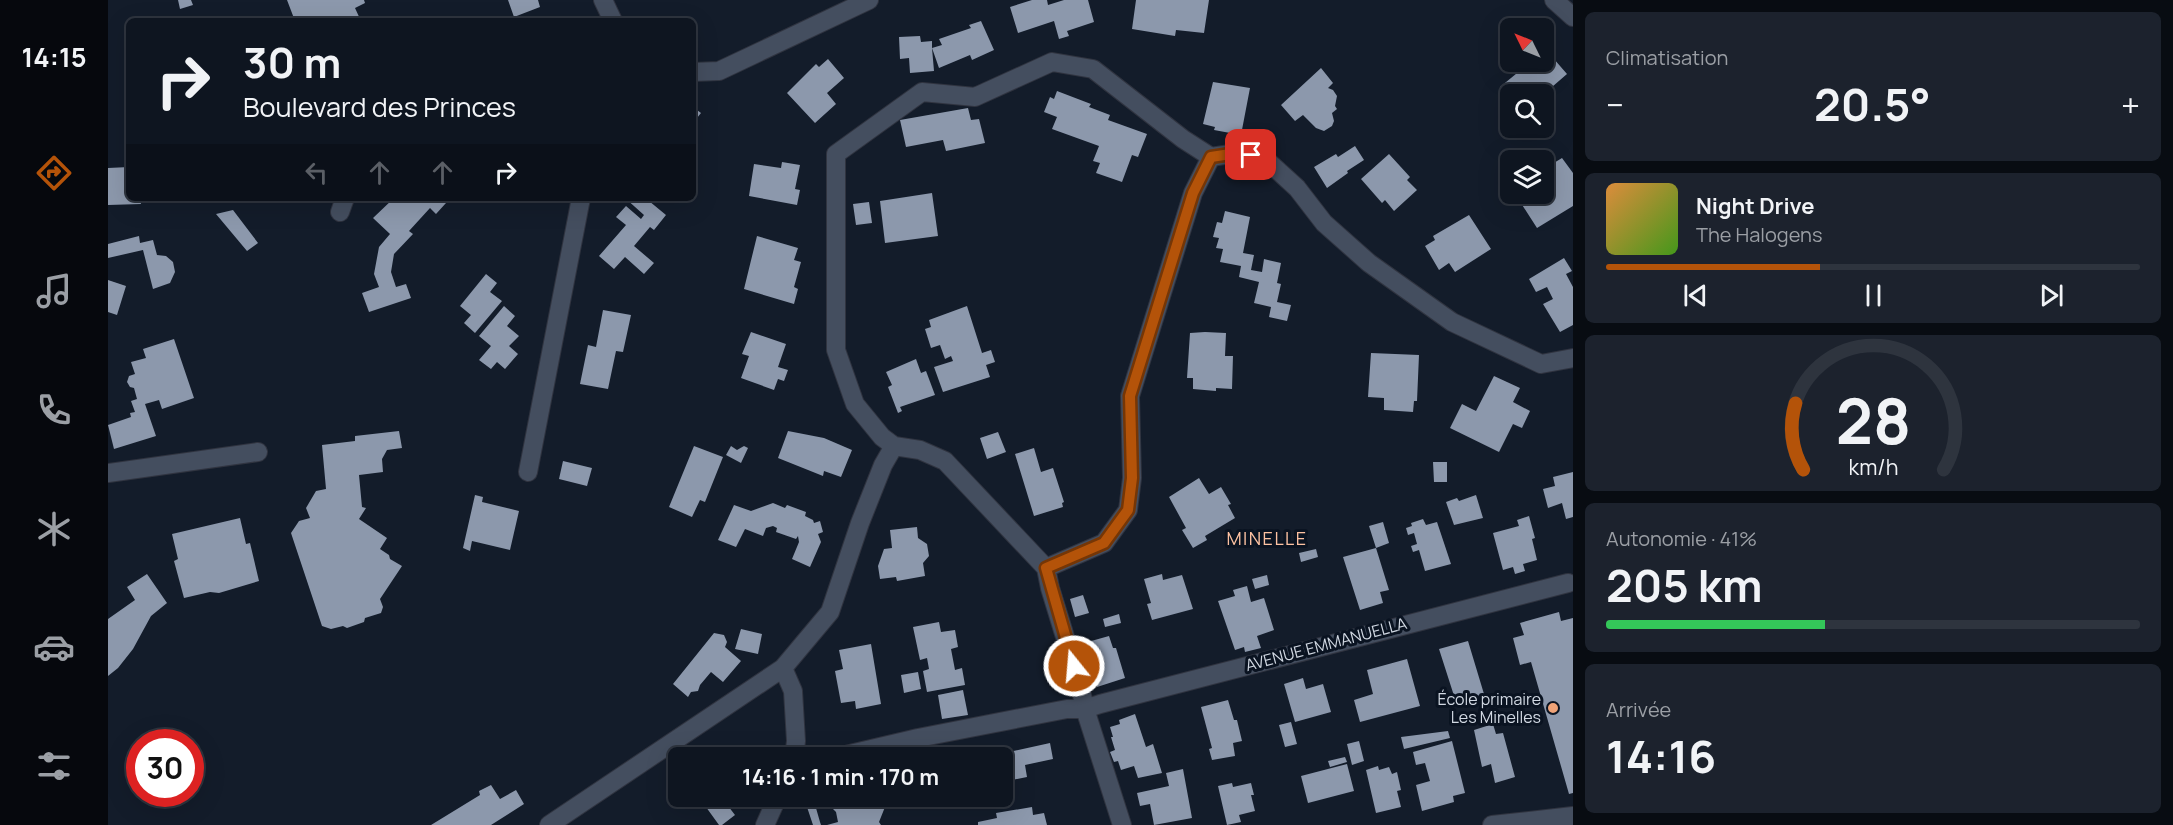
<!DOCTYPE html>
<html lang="fr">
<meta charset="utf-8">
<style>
body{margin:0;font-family:Manrope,sans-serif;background:#1c222d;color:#f1f3f6;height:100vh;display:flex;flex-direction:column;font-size:22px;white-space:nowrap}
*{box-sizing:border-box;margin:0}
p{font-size:20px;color:#9b9fa5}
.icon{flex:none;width:33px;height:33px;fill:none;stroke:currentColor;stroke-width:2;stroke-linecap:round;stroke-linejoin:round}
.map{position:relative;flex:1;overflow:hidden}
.side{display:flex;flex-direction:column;gap:12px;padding:12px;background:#080c12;width:600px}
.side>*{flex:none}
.guide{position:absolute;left:18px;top:18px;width:570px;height:183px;border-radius:9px;box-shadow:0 6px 24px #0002,0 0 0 2px #2e343e;background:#0e1520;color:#f1f3f6;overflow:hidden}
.needle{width:39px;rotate:313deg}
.tools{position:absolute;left:1392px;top:18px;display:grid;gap:12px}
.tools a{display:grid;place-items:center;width:54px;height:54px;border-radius:9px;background:#0e1520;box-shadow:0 6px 24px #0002,0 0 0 2px #2e343e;font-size:30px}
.speed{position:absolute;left:18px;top:729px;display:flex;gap:12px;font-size:30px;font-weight:700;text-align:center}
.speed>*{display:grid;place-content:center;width:78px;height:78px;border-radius:50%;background:#0e1520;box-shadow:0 6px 24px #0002,0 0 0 2px #2e343e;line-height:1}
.speed .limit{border:9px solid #d22;background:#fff;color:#111}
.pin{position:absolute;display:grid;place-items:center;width:51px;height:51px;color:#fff;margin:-26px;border-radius:12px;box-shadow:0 3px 9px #0006}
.me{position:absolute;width:66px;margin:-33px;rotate:343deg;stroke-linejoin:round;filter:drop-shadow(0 0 4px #0008)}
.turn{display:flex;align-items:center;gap:21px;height:126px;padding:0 18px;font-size:27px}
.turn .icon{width:78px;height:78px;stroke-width:2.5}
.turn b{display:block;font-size:42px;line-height:51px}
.lanes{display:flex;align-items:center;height:57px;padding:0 18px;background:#0003;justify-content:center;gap:30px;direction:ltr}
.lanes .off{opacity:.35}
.big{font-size:45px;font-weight:700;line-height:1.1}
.side .card{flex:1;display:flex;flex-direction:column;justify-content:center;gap:9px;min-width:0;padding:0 21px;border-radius:9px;background:#1c222d}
.side .dial{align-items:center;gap:0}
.dial svg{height:156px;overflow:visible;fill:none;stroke:#2e343e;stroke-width:7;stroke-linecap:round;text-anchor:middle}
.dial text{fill:#f1f3f6;stroke:none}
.song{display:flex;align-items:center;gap:18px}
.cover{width:72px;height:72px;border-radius:9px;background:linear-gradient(135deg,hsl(30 70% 55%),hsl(100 70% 35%))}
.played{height:6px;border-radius:3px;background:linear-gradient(90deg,#b45309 40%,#2e343e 40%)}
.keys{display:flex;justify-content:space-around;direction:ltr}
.heat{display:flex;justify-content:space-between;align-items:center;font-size:33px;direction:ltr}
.charge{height:9px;border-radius:4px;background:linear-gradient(90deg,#34c759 41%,#2e343e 0)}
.trip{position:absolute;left:560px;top:747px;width:345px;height:60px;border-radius:9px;background:#0e1520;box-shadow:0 6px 24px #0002,0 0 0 2px #2e343e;font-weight:700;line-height:60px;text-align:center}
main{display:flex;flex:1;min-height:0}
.tab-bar{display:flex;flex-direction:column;width:108px;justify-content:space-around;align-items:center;background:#06080d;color:#9b9fa5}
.tab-bar .icon{width:42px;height:42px}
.tab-bar .active{color:#b45309}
.tab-bar b{font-size:27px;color:#f1f3f6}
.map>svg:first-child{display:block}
</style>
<main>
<nav class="tab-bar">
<b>14:15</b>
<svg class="icon active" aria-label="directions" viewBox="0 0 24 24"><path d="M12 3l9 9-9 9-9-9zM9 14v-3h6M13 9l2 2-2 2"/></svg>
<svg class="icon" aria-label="music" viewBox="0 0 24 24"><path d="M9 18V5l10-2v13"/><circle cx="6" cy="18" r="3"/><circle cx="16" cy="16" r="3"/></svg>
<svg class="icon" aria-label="phone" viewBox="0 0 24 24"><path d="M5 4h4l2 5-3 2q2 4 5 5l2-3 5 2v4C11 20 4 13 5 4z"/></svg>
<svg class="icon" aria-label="climate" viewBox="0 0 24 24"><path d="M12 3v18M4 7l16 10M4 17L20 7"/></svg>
<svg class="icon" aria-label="car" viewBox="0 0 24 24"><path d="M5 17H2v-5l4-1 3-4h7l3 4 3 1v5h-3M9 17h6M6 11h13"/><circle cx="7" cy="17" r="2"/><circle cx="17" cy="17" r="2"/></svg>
<svg class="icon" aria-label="filters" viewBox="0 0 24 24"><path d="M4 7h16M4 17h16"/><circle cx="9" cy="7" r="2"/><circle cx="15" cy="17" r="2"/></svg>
</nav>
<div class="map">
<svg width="1465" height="825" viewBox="0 0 1465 825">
<rect width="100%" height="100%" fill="#131c2a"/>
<!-- building -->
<path fill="#8c98ac" d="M70,0H83L85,5L72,9Z
M179,0H256L257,3L247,8L253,21H187Z
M400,0H430L432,7L406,17Z
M924,0H939L940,5L956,0H980L986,22L959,31L961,36L951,39L946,21L910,33L902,7Z
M1028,0H1101L1096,33L1068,30L1067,36L1024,29Z
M873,21L886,50L864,60L862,55L831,68L824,48L826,71L802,73L801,58L792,59L791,37L812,36L813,42L824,41V48L834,45L831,39L863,28L861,25Z
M1436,36L1444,46L1439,51L1459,74L1437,93L1434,90L1428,94H1402V118L1390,103L1398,95L1392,87L1414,69L1408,62H1436Z
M720,59L736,78L719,93L728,104L707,123L679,93L708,64L711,67Z
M1213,68L1225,83L1220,88L1225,90L1229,96L1227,106L1229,109L1224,113L1226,121L1224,126L1216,131L1208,128L1195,115L1187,121L1173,105Z
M1105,82L1142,88L1133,135L1106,130L1107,127L1095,124Z
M949,91L983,104L981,107L1002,115L1000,120L1039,134L1030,157L1024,155L1014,182L988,173L992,163L985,161L991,146L944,129L949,117L936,112L942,97L946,99Z
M585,107L593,113L585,123Z
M860,108L863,120L871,119L877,143L838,151L835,140L798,147L792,120Z
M1247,146L1256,160L1239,171L1240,173L1219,188L1206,167L1228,154L1230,157Z
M1281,154L1302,177L1299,180L1309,190L1286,211L1277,200L1274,203L1253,179Z
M1454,158L1465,173V206L1429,228L1411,200L1416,196L1414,194H1436V169Z
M674,162L692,165L687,189L692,190L689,205L641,196L646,164L673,168Z
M21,167V198H32L33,204L0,205V168Z
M824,193L830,236L777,243L772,201Z
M286,198H336L334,200L338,203L328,214L322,208L301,231L305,234L286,254L283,272L288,287L298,284L303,298L261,312L254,293L271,287L266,274L271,247L282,234L265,218Z
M517,198H544L541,201L558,215L546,230L542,227L526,246L546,263L536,274L517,257L506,269L491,256L518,225L508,217L518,206L533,219L536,215Z
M761,202L764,223L748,225L745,204Z
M125,210L150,243L139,251L108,214Z
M1117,211L1142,217L1135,253L1146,255L1143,270L1154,272L1156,259L1173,263L1169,283L1173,284L1169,302L1183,305L1179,321L1161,317L1163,307L1146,303L1151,282L1131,277L1133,266L1112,262L1115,249L1108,248L1111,238L1105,237L1109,222L1114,223Z
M1361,215L1383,249L1347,272L1341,263L1331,270L1317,246L1327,240L1325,236Z
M31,236L32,243L45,240L49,255L58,256L65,262L67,272L62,283L45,289L35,250L0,258V244Z
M649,236L690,248L686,260L693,262L686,287L690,289L686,304L636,289Z
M1456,258L1464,271L1458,274L1465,287V325L1452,332L1435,304L1445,299L1439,287L1428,292L1421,279Z
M378,274L389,283L382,292L394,301L367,333L356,323L363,315L352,306Z
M0,280L18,286L9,315L0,312Z
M396,306L407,316L399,326L411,336L401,346L410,354L397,369L389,362L383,369L371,360L383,346L371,336Z
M859,306L874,353L883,350L887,362L878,365L882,377L835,392L826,367L845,361L843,356L837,359L832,345L823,348L817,329L823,327L821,320Z
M495,310L523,315L515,352L508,351L500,389L472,384L480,345L488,347Z
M643,332L678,344L670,367L680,370L676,381L670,379L666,390L633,378L641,356L634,354Z
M1097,332L1118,333L1117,356H1125L1124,389L1108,388V391L1085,389V378H1079L1082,333Z
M66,339L86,398L54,409L51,400L37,404L48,436L6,449L0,425L23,417L22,413L27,412L23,401L29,399L26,388L22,387L19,382L21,376L27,374L23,362L38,358L35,349Z
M1263,353L1311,355L1309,401H1306L1305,412L1276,410V398L1260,397Z
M808,359L813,373L818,371L827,395L792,407L794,411L790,413L780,387L784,385L778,372Z
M1386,376L1412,388L1405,402L1422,411L1414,428L1405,424L1391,452L1342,428L1354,404L1368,411Z
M291,431L294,448L279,450L274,459L275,472L251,475L254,507L258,508L251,519L279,538L272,549L281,555L282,559L294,566L272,599L275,607L273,613L257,618L256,622L239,628L235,626L223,629L214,626L183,533L191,521L202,518L198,508L208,491L218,489L214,445L247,441V436Z
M680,431L716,438L744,450L733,477L716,471L715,476L670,458Z
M890,432L898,452L879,459L872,438Z
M586,446L615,457L597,502L592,500L584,517L561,507Z
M623,446L629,450L636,446L640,448L633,463L618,455Z
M926,448L933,472L945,468L956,502L954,503L955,507L926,516L907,454Z
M455,461L484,468L479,486L451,479Z
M1325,462H1339V482H1326Z
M1465,472V517L1458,519L1454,503L1440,508L1435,489L1447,486L1445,477Z
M1091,478L1101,494L1113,487L1123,504L1120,505L1127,518L1097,536L1099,540L1085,548L1074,530L1078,528L1061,497Z
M367,495L375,497L374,502L411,511L402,550L364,541L362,551L355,548Z
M1368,495L1375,518L1346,525L1338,502L1349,498L1351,501Z
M665,503L677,508L679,505L698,512L697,516L705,520L706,523L712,521L715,532L710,534L713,542L702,567L684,559L691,542L690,536L688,539L668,532L669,528L665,526L658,528L655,536L637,529L628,547L610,540L626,505L643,511Z
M1421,516L1427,538L1424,539L1429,560L1415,564L1417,571L1407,574L1405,567L1395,570L1385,533L1411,526L1409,520Z
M132,518L138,544L142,543L151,581L111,593L102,592L76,598L66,561L70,559L64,534Z
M1315,519L1318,525L1329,522L1343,564L1317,571L1311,550L1305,552L1303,546L1309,544L1306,533L1300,535L1298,528L1304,526L1303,523Z
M1275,522L1281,543L1268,548L1261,526Z
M809,527L810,538L819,544L821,556L815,563L817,576L789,581L788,577L772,579L770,566L776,549L784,548L782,530Z
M1268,548L1281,590L1272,592L1275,603L1252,610L1235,557Z
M1208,549L1210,557L1193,562L1191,553Z
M39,574L59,603L43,616L25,649L10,668L0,676V619L27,600L19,587Z
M1054,574L1055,580L1074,575L1085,609L1044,620L1039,604L1043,603L1036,579Z
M1159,575L1161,585L1147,589L1144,579Z
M1139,586L1143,602L1156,598L1166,630L1149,636L1153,648L1137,652L1136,647L1127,650L1110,601L1127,596L1125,590Z
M975,595L981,613L967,617L962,599Z
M1451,612L1453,621L1465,618V793L1461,794L1423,662L1412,665L1405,638L1416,635L1412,623Z
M1011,614L1013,623L997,627L995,619Z
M831,622L833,632L847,630L850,647L843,649L847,670L854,668L857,685L819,692L815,671L821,669L819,658L812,660L805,627Z
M633,629L654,634L650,654L627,649Z
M606,633L616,635L619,642L617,647L633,661L615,682L603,672L592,685L590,691L583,692L580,697L565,684Z
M1001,636L1005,648H1008L1017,678L989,687L976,643Z
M1360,641L1376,694L1348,702L1331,649Z
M763,644L773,704L748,709L747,701L733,703L727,671L735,669L731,650Z
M1299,659L1312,706L1252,722L1246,700L1265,694L1259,670Z
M810,672L813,689L796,693L793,675Z
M1195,678L1198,689L1215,684L1223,712L1187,722L1176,684Z
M855,690L860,715L834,719L830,695Z
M1120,700L1126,720H1129L1134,741L1125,743L1127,756L1104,760L1101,749L1104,748L1093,707Z
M1027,714L1038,747L1045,744L1054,773L1030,778L1026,766L1013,770L1010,761L1006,762L1002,752L1007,750L1003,737H1005L1002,727L1012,724L1011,720Z
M1183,722L1189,744L1177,747L1171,725Z
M1385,724L1388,734L1395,733L1407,777L1387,783L1383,764L1374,767L1366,730Z
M1340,731L1342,738L1296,749L1293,737Z
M1251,741L1256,761L1244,765L1239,744Z
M1344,741L1357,793L1345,796L1346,802L1314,811L1308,785L1322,781L1317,763L1308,765L1305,752Z
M942,743L945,759L917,765L919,777L894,782V758H874Z
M612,750L617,758H601Z
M1237,757L1239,762L1222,767L1220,761Z
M1239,764L1246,791L1200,803L1193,776Z
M1270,766L1271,770L1281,767L1284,774L1289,772L1293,790L1289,791L1293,807L1268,813L1258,770Z
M1075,769L1084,818L1046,825L1042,804L1032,806L1029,793L1061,786L1058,773Z
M1124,783L1125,787L1143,783L1146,795H1143L1147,811L1131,815L1133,822L1119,825L1110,786Z
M383,785L392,799L408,790L416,804L383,825H323L372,795L371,791Z
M590,796H624L617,802L627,815L614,825H611Z
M681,796H688L690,806L677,809Z
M731,796H776L777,807L771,822L773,825H719L730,822L728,812L724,808Z
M875,799L876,806L867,807L865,800Z
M706,801L712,822L713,825H705L698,804Z
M924,807L925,815L936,813L939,825H870V822L889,818L888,813Z"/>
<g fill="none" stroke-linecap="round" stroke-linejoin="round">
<defs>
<path id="minor" d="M495,0L505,21
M1446,0L1465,17
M585,72L611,71L761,0
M232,212L237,198
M786,446L774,437L747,404L728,350V154L814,92L867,97L944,62L985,69L1075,139L1103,157
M420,472L473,198
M0,473L150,452
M938,568L942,588L972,686L977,709L1014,825
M675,668L685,691L688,741L686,758
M725,758L810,738L959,709H977L992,704L1460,583
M441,825L675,668L722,612L752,523L775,465L786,446L812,450L837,461L938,568L996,543L1020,510L1024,478L1022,396L1085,193L1103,157L1129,153L1156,158L1189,188L1216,223L1261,263L1344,322L1433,364L1465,358
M657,825L670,796
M1384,825L1465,816"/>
</defs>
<!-- minor casing -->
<use href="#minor" stroke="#303440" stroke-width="20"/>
<!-- minor -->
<use href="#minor" stroke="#444e5f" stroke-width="18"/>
</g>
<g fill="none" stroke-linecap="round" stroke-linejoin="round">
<defs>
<path id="route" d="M966,666L938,568L996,543L1020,510L1024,478L1022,396L1085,193L1103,157L1129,153L1143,155"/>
</defs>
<!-- route casing -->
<use href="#route" stroke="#753606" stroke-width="15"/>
<!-- route -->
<use href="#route" stroke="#b45309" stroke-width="10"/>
</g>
<!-- markers -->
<circle fill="#efa378" stroke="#0a1321" stroke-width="2" cx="1445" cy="708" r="6"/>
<g text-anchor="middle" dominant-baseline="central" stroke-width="6" stroke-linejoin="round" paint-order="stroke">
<!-- street labels -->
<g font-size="16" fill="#d1d8e2" stroke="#0a1321">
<text transform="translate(1218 644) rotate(-15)">AVENUE EMMANUELLA</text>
</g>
<!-- poi labels -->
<g font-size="16" fill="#d1d8e2" stroke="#0a1321" text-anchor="end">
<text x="1433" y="699">École primaire<tspan x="1433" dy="18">Les Minelles</tspan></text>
</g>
<!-- neighbourhood labels -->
<g font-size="18" letter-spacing="1.5" fill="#fdc2a2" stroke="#0a1321">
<text x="1159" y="538">MINELLE</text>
</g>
</g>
</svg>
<div class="tools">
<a><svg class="needle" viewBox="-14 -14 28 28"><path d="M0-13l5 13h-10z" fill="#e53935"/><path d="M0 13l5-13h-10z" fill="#9b9fa5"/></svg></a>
<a><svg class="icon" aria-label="search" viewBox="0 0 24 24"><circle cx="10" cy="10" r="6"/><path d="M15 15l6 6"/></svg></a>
<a><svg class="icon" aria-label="layers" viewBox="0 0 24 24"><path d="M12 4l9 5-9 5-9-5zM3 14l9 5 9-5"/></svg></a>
</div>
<div class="speed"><div class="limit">30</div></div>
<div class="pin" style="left:1143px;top:155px;background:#d93025"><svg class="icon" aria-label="arrive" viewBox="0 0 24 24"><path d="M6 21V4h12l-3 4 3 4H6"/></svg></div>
<svg class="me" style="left:966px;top:666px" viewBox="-20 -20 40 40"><circle r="17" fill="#b45309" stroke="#fff" stroke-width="3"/><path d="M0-11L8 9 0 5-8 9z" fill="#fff"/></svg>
<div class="trip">14:16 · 1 min · 170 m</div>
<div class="guide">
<div class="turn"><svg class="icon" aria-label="right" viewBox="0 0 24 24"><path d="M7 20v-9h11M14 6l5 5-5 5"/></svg><div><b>30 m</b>Boulevard des Princes</div></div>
<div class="lanes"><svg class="icon off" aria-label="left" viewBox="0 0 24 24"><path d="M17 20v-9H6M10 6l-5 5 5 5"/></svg><svg class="icon off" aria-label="ahead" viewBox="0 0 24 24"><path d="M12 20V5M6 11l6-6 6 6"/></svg><svg class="icon off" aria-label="ahead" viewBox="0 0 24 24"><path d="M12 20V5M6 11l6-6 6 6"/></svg><svg class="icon" aria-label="right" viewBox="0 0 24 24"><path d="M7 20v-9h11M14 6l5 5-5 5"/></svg></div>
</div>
</div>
<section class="side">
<div class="card"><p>Climatisation</p>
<div class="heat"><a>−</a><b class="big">20.5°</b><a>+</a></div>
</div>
<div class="card">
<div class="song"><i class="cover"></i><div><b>Night Drive</b><p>The Halogens</p></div></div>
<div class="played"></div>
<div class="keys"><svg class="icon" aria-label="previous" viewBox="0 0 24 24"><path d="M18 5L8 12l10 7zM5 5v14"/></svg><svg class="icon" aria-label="pause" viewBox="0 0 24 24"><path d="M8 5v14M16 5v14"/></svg><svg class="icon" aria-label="next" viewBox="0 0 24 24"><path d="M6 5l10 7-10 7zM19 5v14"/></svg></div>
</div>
<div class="card dial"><svg viewBox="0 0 100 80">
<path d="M14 69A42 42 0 1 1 86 69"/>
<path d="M14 69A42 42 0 0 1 10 35" stroke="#b45309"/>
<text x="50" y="56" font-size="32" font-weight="700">28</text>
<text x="50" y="72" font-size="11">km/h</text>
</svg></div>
<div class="card"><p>Autonomie · 41%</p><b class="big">205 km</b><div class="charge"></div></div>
<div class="card"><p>Arrivée</p><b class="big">14:16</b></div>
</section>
</main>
